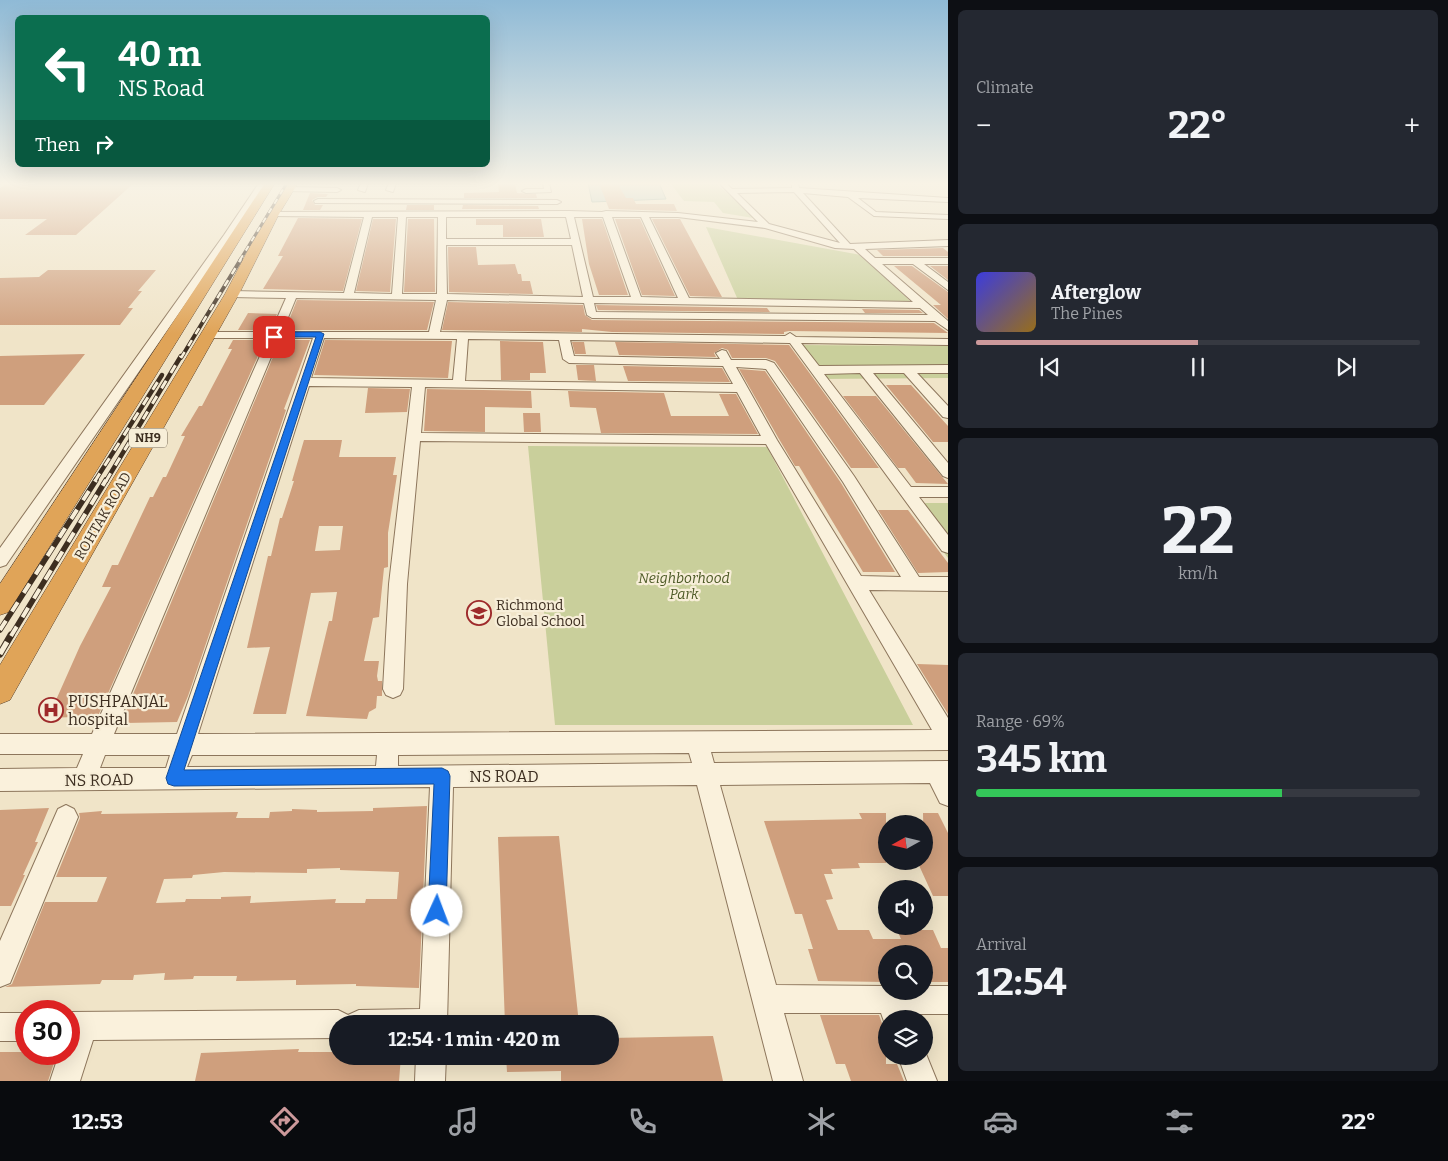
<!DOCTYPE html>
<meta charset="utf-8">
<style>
body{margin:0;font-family:Bitter,serif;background:#242831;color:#f1f3f6;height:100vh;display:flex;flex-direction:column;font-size:19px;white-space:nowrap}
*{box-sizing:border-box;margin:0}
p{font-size:16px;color:#9ea1a6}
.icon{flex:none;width:28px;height:28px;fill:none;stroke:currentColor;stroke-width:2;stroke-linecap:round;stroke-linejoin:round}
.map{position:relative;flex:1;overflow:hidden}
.details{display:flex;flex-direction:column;gap:10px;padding:10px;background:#0d0f14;width:500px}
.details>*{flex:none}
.hud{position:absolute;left:15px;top:15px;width:475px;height:152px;border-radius:8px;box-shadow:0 5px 20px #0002;background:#0b6e4f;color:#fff;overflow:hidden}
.needle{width:32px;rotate:262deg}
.controls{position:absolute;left:878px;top:815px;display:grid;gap:10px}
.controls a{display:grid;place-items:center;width:55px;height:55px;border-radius:50%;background:#171b24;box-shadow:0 5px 20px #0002;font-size:25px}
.speed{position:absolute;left:15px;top:1000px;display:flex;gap:10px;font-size:25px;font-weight:700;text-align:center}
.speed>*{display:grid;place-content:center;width:65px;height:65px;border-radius:50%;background:#171b24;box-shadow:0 5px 20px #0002;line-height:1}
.speed .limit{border:8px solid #d22;background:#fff;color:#111}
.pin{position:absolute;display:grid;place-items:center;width:42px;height:42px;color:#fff;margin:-21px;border-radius:10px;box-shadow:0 2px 8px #0006}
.me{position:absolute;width:55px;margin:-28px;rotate:2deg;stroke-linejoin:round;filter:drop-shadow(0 0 4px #0008)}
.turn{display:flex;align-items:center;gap:18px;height:105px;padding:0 20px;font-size:22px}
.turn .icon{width:65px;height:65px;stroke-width:2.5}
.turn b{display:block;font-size:35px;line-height:42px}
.then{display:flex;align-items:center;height:48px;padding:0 20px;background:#0003;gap:10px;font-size:19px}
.big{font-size:38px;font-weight:700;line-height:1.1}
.details .tile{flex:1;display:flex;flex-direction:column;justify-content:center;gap:8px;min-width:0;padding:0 18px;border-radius:8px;background:#242831}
.details .dial{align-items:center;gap:0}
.dial b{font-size:65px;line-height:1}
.song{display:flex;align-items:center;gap:15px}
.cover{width:60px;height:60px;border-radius:8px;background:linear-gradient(135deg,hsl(240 70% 55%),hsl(40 70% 35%))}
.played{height:5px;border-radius:2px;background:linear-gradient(90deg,#cc999b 50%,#363941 50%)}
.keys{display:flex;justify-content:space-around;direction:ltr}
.heat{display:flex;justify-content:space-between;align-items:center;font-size:28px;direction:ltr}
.charge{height:8px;border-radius:4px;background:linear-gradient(90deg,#34c759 69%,#363941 0)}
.trip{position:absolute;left:329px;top:1015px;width:290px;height:50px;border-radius:25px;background:#171b24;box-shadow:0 5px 20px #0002;font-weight:700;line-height:50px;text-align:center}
.menu{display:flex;height:80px;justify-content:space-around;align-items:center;background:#090b0e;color:#9ea1a6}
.menu .icon{width:35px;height:35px}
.menu .on{color:#cc999b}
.menu b{font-size:22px;color:#f1f3f6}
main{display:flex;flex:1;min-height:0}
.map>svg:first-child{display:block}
</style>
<main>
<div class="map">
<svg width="948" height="1081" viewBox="0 0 948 1081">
<rect width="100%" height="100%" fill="#f0e4c8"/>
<!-- green -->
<path fill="#c9cf9b" d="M670,183H715L759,219L723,213L714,202L684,201Z
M706,227L861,255L910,301L738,300Z
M796,345L948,346V378L820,379Z
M528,446L767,447L913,725H555Z
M907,503H948V558Z"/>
<!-- water -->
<path fill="#a9c4bc" stroke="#6f938a" d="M588,183H659L666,199L592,202Z"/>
<!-- building -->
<path fill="#cf9f7d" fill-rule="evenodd" d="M8,183H134L76,235H25L47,219H0V188Z
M599,183H617L626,198H633L636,204H674L677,211L609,209Z
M498,184H515L517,193L536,194L537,198H464V193L499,192Z
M310,193L328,194L326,197H318L312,200L315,205H323L320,210H303Z
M407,205H434V210H406Z
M463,205L538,206L539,209H462Z
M298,218L362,219L343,291L263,289L283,256H278Z
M373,219H396L390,292L356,291Z
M408,219H434L435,292H404Z
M476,219H541L544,237H503V225H476Z
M582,219H602L628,295H599L589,264Z
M615,219H640L675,296L642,295Z
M652,219H680L722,297L690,296Z
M448,247H476L478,265L515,264L518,274H521L522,281H530L533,294L449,292Z
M943,248L948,252V256H883L877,250Z
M894,266H912L948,292V319L933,305H941Z
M930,266H948V280Z
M48,270H156L138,291H142L128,308H133L120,325H0V278L39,277Z
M297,300L434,302L427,330H285Z
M448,302L583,305L585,315L592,320L934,323L948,333L789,331L784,332V334L612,332L582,329V332L442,330Z
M596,305L767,308L770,312L598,310Z
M862,309L919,310L923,313H865Z
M248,313L277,314L270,330H238Z
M233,340H265L98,716L48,718L80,646L111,587H102L112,565H118L150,497H153L163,477H166L185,436H181L199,406H202L232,349H228Z
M280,340H310L284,409L286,410L188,696L177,722L125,723L128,715L124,716Z
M325,340L452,341L448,378L314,375Z
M500,341L543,342L546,373H530V380H501Z
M572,342H584L586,354H575Z
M615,342L789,345L879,468H851L775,361L766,358H732L728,350L722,348L714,353L716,357L619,355Z
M85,354L44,405H0V356Z
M576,365H594L596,381L578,380Z
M623,366L722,368L730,382L628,381Z
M739,369L765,371L841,483L895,572H863L799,466H795L779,439Z
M886,385H911L948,426V442H933Z
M368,388L410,389L407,412L365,413Z
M427,389L531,391L532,408L485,407V432L424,431Z
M568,391L664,393L671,416H729L719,394H736L758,434L601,433L596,408L570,407Z
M843,396H876L948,484L916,483L905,468H898Z
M523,413H540L541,432H524Z
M304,440H342L339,457H396L393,475H397L388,533V567L384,568L379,617L373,618L364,661H379L377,676L378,681H382V696H377L376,708L369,712L367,719L306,716L329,621H332L337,592L311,593L286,714H253L270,647L247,648L268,556H271L280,518H282L294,481H292ZM319,526H343L340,550L315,551Z
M878,510H908L948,563V572L918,573Z
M917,664L948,665V714Z
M427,806L419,988L356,986V984L296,985V980L236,981L237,976H194L193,979L164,980L165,973L134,975L133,980H102L100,984L5,987L12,984L45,902H97L107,877H56L80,818L79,813L102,811L101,814L238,812L236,818H269L270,812L292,811V809L317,810V812L373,811V808ZM340,868V870L399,872L397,899H366L365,903H335L336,899L250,903L251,896L221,897V899H186L185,902L156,903L164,879L192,878L193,875L224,872L307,873V869Z
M49,808L35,842H38L23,875H25L11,906H0V810Z
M859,813H886V863H858L860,868L831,869L833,874H824L833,899L826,900L838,930H869L873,939H901L897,930H933L941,948H948V982H924V954H886V982L818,981L808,949H813L802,914H795L764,821L862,819Z
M923,813H938L948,833V896H933L917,861H924Z
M559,836L579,1024H505L498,837Z
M820,1015H879L886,1034V1064H897L904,1081H851L845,1064H836Z
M713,1036L723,1081H561V1071L507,1072L506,1056H610V1038Z
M299,1049L298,1052H338V1056H401L399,1081H195L201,1053Z
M0,1052H26V1054H57L48,1081H0Z"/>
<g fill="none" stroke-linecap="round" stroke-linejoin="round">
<defs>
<path id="minor" d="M259,183H266L232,236L6,565L0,567V548L224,235Z
M361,183H368L365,192L358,190Z
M389,183H396L393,192L386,190Z
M543,183H549L551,192L526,193L522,191L526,189H544Z
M719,183H726L732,189L792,188V183H798L799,188L948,198V202L858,198L876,212L948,215V219L874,216L848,197L803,193L850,244L948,240V246L865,249L875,258H948V264H924L948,282V290L913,264H882L948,321V330L935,321L592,318L587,315L584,303L447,300L440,332L785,336L790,333L796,337L948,339V345L801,343L819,366L948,365V373H917L948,406V418L943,417L904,373H873L948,463V478L943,476L860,373L824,374L911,487H948V497H919L948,535V553L942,551L790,343L570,340L574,356L720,359L716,353L722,350L726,351L731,360H766L774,363L854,476L919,577H948V591L869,590L948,718V750L711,752L714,763L948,761V806L940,803L930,783L720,785L776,985L886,986V991H924V986H948V1014H909L911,1019H886V1027L881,1013H784L803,1081H773L697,785L453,787L447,1024H338V1038L93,1040L80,1081H50L59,1054H69V1012L338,1010L348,1015L359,1010L420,1009L430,787L0,791V769L77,768L83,754H0V734H92L268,338H209L203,335L209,332H271L286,298L232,297L227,294L232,291L344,293L364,217L273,216H270V212L569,211L602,212L606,211L678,213L758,222ZM794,192L840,243L769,224L737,193ZM372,217H398L392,294L354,293ZM406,217H438L437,294H402ZM446,217H566L571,239H446ZM574,217H603L631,297H593ZM612,217H641L678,298L641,297ZM649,217H678L765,228L835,248L854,249L913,302L689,298ZM446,245H572L583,297L447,294ZM296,298L436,300L429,332H282ZM594,303L920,308L928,315L596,312ZM279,338H313L177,734H114ZM324,338L457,339L453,380L311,378ZM468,339L559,340L563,359L569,363L723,366L733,384L465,381ZM736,367L766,369L843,482L901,577L861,576L777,440ZM309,386L412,387L389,584L383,689L386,695L393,698L400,695L403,689L407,584L420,441L766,444L932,730L198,734ZM425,387L737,392L761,436L421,433ZM689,753L692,763L398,766V755ZM105,755H170L166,768H100ZM192,755H377L376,766L187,767Z
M289,187L337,188L341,190L337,192L286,191V187Z
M318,199L557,200L561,202L557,204L315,203L314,201Z
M66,805L74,809L78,817L10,983L0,987V941L58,809Z
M0,1013H26V1041H0Z
M924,1049L937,1081H907L898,1056H924Z
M416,1056H446L445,1081H415Z"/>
<path id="highway" d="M265,183H275L9,612L0,615V584Z
M288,183H298L279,214L239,294L10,700L0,704V665L225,294L267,214Z"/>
</defs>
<!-- minor casing -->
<use href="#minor" stroke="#8d765c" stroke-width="2"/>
<!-- highway casing -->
<use href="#highway" stroke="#5b4430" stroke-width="1"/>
<!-- minor -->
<use href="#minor" fill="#faf1dc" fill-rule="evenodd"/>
<!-- highway -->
<use href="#highway" fill="#e0a458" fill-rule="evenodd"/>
<defs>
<path id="rail-far4" d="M240,260L287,183"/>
<path id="rail-far3" d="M181,358L241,259"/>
<path id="rail-far2" d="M95,481L162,375
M106,481L181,356"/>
<path id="rail-far1" d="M0,630L96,480
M11,636L106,480"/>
<path id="rail" d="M0,654L11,635"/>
</defs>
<!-- rail-far4 casing -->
<use href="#rail-far4" stroke="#3d2e20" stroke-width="3"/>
<!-- rail-far3 casing -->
<use href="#rail-far3" stroke="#3d2e20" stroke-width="4"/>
<!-- rail-far2 casing -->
<use href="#rail-far2" stroke="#3d2e20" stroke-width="4.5"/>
<!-- rail-far1 casing -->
<use href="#rail-far1" stroke="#3d2e20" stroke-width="5.5"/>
<!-- rail casing -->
<use href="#rail" stroke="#3d2e20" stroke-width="7"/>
<!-- rail-far4 -->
<use href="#rail-far4" stroke="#f7eed8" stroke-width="2" stroke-dasharray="5.5" stroke-linecap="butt"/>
<!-- rail-far3 -->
<use href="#rail-far3" stroke="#f7eed8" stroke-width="2.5" stroke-dasharray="7" stroke-linecap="butt"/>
<!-- rail-far2 -->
<use href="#rail-far2" stroke="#f7eed8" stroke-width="3" stroke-dasharray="9" stroke-linecap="butt"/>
<!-- rail-far1 -->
<use href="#rail-far1" stroke="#f7eed8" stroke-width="4" stroke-dasharray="11" stroke-linecap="butt"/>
<!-- rail -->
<use href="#rail" stroke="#f7eed8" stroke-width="5" stroke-dasharray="14" stroke-linecap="butt"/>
</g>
<!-- sky -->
<linearGradient id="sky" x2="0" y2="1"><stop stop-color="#8fbad6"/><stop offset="0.55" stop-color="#f8f3e6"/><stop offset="1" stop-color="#f8f3e6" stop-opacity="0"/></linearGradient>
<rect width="948" height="334" fill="url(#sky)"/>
<!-- route -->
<path fill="#1a73e8" stroke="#114b97" d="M320,332L324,334L184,770L442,768L448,771L450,776L446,911L443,917L437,920L431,917L428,911L434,784L174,786L168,784L166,778L316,337H278L274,339L270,337L275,332Z"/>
<!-- icons -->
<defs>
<symbol id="school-ring" viewBox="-11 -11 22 22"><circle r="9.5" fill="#f7eed8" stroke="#9e2a2b" stroke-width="1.5"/><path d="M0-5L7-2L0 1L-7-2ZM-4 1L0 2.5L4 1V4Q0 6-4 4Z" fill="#9e2a2b"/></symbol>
<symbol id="hospital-ring" viewBox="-11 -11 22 22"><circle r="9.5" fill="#f7eed8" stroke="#9e2a2b" stroke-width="1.5"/><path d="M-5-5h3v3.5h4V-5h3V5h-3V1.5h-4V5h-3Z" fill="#9e2a2b"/></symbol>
</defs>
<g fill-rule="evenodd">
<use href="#school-ring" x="465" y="599" width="28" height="28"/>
<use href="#hospital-ring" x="37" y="696" width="28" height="28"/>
</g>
<g text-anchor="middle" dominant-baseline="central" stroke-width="4.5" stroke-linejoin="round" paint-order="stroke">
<!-- shield labels -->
<rect fill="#f7eed8" stroke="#756857" stroke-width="1" x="129" y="428.5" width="38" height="19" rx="4"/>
<g font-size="12" font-weight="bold" fill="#3d2e20">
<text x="148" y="438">NH9</text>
</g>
<!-- street labels -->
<g font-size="14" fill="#3d2e20" stroke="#f7eed8">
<text transform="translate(103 516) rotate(-60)">ROHTAK ROAD</text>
</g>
<!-- park labels -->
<g font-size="14" font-style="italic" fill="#4d5a26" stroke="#f7eed8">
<text x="684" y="578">Neighborhood<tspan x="684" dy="16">Park</tspan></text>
</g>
<!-- poi labels -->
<g font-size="14" fill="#3d2e20" stroke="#f7eed8" text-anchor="start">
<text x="496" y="605">Richmond<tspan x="496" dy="16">Global School</tspan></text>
</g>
<!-- near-poi labels -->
<g font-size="16" fill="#3d2e20" stroke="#f7eed8" text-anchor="start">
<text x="68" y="701">PUSHPANJAL<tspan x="68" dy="18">hospital</tspan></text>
</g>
<!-- near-street labels -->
<g font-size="16" fill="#3d2e20" stroke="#f7eed8">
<text x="504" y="776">NS ROAD</text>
<text transform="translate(99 780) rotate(-1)">NS ROAD</text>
</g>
</g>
</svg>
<div class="controls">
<a><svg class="needle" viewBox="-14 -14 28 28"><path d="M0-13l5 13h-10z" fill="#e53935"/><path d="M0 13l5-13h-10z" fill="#9ea1a6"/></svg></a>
<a><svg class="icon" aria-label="sound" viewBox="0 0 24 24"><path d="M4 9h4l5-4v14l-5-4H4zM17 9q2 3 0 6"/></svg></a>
<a><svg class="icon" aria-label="search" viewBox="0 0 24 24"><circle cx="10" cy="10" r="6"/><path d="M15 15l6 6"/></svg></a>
<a><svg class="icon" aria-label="layers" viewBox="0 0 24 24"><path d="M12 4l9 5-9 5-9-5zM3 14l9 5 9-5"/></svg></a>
</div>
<div class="speed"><div class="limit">30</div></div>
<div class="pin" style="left:274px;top:337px;background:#d93025"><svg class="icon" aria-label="arrive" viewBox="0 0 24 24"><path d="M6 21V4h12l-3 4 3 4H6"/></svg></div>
<svg class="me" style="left:437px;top:911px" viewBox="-20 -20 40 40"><circle r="19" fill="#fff"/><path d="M0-13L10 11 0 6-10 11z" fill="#1a73e8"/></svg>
<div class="trip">12:54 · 1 min · 420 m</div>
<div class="hud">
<div class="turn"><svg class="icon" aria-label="left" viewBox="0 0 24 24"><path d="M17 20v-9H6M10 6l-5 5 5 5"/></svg><div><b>40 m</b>NS Road</div></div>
<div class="then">Then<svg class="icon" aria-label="right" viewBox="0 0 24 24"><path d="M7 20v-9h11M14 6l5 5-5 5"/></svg></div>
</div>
</div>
<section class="details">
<div class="tile"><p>Climate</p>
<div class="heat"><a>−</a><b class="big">22°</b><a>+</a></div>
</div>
<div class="tile">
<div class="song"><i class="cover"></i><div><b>Afterglow</b><p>The Pines</p></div></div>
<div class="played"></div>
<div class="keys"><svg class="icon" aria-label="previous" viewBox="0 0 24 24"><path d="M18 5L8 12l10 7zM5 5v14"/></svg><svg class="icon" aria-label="pause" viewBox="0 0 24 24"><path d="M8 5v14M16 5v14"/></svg><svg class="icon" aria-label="next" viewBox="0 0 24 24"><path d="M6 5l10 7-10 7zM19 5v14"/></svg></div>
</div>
<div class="tile dial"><b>22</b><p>km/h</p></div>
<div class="tile"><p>Range · 69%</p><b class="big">345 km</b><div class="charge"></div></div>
<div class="tile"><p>Arrival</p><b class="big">12:54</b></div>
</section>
</main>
<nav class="menu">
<b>12:53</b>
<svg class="icon on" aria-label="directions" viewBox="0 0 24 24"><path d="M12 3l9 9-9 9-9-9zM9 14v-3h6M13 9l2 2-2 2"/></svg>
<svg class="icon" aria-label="music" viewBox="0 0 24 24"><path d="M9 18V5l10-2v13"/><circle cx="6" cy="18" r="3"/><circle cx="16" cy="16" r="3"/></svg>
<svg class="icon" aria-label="phone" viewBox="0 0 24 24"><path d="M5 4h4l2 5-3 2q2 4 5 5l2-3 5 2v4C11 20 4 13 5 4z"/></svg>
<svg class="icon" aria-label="climate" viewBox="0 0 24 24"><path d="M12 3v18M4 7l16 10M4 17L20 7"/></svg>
<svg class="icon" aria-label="car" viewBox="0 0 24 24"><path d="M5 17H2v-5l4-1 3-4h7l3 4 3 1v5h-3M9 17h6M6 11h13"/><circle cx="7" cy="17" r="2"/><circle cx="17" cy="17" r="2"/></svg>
<svg class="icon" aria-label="filters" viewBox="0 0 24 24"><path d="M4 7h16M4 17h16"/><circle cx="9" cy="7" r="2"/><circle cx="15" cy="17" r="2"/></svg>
<b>22°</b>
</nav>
